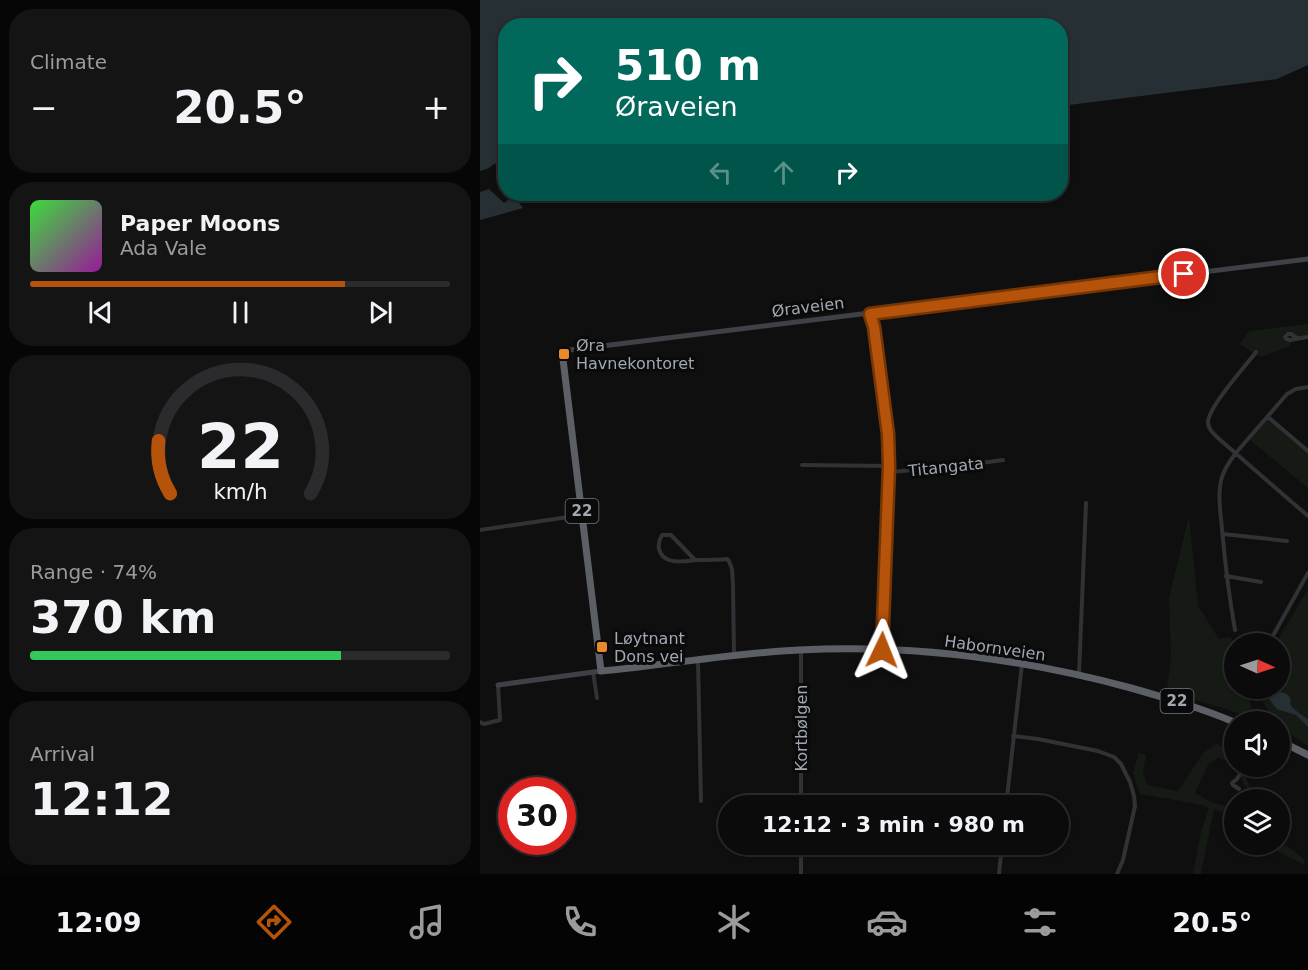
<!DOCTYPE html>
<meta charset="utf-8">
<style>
body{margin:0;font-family:"DejaVu Sans",sans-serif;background:#141415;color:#f1f3f6;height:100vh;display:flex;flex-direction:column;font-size:22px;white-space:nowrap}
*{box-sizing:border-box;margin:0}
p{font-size:20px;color:#9a9b9d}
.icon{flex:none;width:33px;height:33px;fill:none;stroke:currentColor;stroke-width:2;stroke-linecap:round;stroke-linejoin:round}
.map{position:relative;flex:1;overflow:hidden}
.drawer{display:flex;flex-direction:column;gap:9px;padding:9px;background:#060607;width:480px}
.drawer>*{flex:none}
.top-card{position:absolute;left:18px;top:18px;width:570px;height:183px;border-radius:24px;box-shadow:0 2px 4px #0004,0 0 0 2px #2b2b2d;background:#00695c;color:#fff;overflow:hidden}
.needle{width:39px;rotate:93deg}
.buttons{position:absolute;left:744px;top:633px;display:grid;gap:12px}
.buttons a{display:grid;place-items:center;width:66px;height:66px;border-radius:50%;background:#0b0b0c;box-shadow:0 2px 4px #0004,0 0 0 2px #2b2b2d;font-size:30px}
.speed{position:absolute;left:18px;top:777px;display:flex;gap:12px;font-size:30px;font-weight:700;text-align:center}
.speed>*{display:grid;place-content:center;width:78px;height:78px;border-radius:50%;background:#0b0b0c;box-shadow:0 2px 4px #0004,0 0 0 2px #2b2b2d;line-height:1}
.speed .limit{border:9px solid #d22;background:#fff;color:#111}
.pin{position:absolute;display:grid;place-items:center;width:51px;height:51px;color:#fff;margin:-26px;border:3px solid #fff;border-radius:50%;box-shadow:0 2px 6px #0007}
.me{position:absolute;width:66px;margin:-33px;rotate:2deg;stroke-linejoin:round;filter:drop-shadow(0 0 4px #0008)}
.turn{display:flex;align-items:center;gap:21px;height:126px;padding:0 18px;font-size:27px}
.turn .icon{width:78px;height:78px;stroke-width:2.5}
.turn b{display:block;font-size:42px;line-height:51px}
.lanes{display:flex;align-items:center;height:57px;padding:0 18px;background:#0003;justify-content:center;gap:30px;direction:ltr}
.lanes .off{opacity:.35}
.big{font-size:45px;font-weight:700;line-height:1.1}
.drawer .tile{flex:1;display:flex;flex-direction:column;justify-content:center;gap:9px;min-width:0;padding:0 21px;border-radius:24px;background:#141415}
.drawer .dial{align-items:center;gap:0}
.dial svg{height:156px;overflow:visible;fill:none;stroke:#2b2b2d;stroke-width:7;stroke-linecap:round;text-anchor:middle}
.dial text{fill:#f1f3f6;stroke:none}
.song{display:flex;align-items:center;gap:18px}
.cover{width:72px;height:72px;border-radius:9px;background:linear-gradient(135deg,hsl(120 70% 55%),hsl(300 70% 35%))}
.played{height:6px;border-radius:3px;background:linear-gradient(90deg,#b45309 75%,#2b2b2d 75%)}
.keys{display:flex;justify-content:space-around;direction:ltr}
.heat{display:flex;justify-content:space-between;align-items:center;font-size:33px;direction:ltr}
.charge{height:9px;border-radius:4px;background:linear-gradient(90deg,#34c759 74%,#2b2b2d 0)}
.trip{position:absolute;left:238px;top:795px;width:351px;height:60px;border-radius:30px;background:#0b0b0c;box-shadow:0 2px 4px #0004,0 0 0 2px #2b2b2d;font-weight:700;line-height:60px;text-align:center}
.tabs{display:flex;height:96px;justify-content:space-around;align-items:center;background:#040405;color:#9a9b9d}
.tabs .icon{width:42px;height:42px}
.tabs .selected{color:#b45309}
.tabs b{font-size:27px;color:#f1f3f6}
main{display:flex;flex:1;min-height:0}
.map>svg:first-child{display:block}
</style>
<main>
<section class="drawer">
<div class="tile"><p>Climate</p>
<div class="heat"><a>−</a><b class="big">20.5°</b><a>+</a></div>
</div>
<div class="tile">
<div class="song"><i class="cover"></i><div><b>Paper Moons</b><p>Ada Vale</p></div></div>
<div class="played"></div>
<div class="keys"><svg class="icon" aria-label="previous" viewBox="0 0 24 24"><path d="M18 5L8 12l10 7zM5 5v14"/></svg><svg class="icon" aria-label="pause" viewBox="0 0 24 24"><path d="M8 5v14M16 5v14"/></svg><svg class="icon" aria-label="next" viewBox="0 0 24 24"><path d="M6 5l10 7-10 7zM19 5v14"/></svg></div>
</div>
<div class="tile dial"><svg viewBox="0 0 100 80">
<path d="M14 69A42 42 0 1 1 86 69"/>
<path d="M14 69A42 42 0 0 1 8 42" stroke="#b45309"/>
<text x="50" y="56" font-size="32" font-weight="700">22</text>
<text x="50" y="72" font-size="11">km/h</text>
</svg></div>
<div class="tile"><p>Range · 74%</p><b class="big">370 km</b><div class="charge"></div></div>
<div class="tile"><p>Arrival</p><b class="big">12:12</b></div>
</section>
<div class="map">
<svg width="828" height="874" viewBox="0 0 828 874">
<rect width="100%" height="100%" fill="#0f0f10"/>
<!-- green -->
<path fill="#161a15" d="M828,324V336L819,337L808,332L803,334V340L806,342H812L808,347L780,357L760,344L769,331Z
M788,418L828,452V488L770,440Z
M709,516L718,606L739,639L751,637L754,655V688L767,689L773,714L774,717L772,719C762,715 751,710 740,707C722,702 703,698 687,686L691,657L689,598Z
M828,589V746L800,727V722L795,721L775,689L800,688V644L796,643Z
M737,744L754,753V766L768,767L764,773L771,789L768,791L753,764L739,757L729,763L715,793L733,803L754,808V817L734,809L721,874H713L721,832L729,808L723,805L660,794L653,772L659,753L666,755L663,771L667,785L698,791L723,753Z
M800,841L824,859L825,865L799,852L787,845L800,844Z"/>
<!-- water -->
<path fill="#262f33" d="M0,0H828V65L797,79L581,106L580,26H26L25,170V163L14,164L7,169L0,171Z
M9,189L24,203L34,196L43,208L0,220V192Z
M785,689C790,689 806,692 809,696C813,702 808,701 812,707C812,708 826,718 828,719V727L816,715L797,709L790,700Z"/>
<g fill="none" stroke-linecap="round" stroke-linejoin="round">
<!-- street -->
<path stroke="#303235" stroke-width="4" d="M390,314L394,327L408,434L409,466L402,649
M817,338L811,334H808L805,337L806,339L810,340L828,337
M776,352C765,367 729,406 728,422C728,429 733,433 738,438L828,516
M788,417L828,451
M322,465L409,466
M409,472L471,467L523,460
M0,530L102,515
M743,534L807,541
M215,560L191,535H182C179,540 178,543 179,549C183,566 205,561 217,560C227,560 237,560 247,559L249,561L252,569L253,584L254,655
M746,576L781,582
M755,630C749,596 745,563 742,529C741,515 738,501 740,487C741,474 748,464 755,454L807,394L816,389L828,387
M790,641L828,573
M218,660L221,801
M113,672L117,698
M599,674L606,503
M0,722L4,724L20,720L18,685
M533,736L558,739L618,751L634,757L641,764L650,782L654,796L655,806L643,860L637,874
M759,789L753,785L752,783L757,779L765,766
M321,806V650
M526,806L542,664
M321,874V844
M519,874L522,844"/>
<!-- secondary -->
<path stroke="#3e4145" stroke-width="5" d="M82,351L828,259
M18,685L121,671"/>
<!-- highway -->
<path stroke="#5c6066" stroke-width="7" d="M82,351L121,671C187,665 253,653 319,650C431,644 544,659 651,688C686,698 721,708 754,722
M800,741L828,755"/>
</g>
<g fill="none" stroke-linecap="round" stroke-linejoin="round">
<defs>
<path id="route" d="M402,650L409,466L408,434L394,327L390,314L704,274"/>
</defs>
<!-- route casing -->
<use href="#route" stroke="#753606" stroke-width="15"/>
<!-- route -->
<use href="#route" stroke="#b45309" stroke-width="10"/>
</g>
<!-- markers -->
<g fill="#ea892c" stroke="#0a0a0b" stroke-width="2">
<rect x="78" y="348" width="12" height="12" rx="3"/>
<rect x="116" y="641" width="12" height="12" rx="3"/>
</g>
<g text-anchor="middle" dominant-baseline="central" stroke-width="6" stroke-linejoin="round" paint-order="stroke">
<!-- shield labels -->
<g fill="#0a0a0b" stroke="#73797f" stroke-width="1.5">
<rect x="85.5" y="499" width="33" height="24" rx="4.5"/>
<rect x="680.5" y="689" width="33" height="24" rx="4.5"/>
</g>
<g font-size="15" font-weight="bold" fill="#a0a8b1">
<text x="102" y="511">22</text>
<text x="697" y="701">22</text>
</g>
<!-- street labels -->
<g font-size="16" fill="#a0a8b1" stroke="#0a0a0b">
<text transform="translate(328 307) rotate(-7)">Øraveien</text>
<text transform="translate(466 467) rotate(-6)">Titangata</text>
<text transform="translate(515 648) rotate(8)">Habornveien</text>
<text transform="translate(321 728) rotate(-90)">Kortbølgen</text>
</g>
<!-- poi labels -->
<g font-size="16" fill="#a0a8b1" stroke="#0a0a0b" text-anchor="start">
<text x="96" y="345">Øra<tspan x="96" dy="18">Havnekontoret</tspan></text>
<text x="134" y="638">Løytnant<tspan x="134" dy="18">Dons vei</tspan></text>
</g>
</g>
</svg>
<div class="buttons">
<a><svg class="needle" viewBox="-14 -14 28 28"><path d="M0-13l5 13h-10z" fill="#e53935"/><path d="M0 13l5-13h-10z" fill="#9a9b9d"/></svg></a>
<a><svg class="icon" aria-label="sound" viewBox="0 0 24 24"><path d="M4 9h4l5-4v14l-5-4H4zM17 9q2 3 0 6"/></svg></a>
<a><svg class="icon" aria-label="layers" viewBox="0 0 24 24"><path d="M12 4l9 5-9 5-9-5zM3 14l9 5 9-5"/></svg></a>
</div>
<div class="speed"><div class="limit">30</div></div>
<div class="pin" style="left:704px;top:274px;background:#d93025"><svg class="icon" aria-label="arrive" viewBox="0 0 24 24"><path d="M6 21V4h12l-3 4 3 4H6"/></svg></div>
<svg class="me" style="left:402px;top:650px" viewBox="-20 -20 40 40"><path d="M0-17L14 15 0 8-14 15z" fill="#b45309" stroke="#fff" stroke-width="4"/></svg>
<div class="trip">12:12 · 3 min · 980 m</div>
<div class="top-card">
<div class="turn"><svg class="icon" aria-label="right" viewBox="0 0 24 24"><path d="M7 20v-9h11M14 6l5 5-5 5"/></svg><div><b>510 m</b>Øraveien</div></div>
<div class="lanes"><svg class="icon off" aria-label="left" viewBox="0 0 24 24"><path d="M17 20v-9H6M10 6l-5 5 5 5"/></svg><svg class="icon off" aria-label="ahead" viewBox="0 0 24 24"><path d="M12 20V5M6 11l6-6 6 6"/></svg><svg class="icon" aria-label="right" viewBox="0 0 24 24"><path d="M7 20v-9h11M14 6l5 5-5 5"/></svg></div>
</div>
</div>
</main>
<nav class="tabs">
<b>12:09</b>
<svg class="icon selected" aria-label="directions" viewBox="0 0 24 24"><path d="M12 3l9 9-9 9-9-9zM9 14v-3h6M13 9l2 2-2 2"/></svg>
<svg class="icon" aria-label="music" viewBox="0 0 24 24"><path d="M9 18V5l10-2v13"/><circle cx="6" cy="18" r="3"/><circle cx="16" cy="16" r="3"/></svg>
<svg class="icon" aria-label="phone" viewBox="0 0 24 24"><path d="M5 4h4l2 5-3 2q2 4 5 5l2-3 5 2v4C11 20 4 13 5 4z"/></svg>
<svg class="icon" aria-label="climate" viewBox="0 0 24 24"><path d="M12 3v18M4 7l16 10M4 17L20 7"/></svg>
<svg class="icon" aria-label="car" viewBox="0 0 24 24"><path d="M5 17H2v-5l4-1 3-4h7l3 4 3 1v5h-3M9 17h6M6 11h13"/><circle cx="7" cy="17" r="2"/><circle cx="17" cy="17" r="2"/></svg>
<svg class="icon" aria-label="filters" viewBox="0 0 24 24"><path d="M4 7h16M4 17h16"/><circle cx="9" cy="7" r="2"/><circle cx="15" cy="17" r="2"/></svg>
<b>20.5°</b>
</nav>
